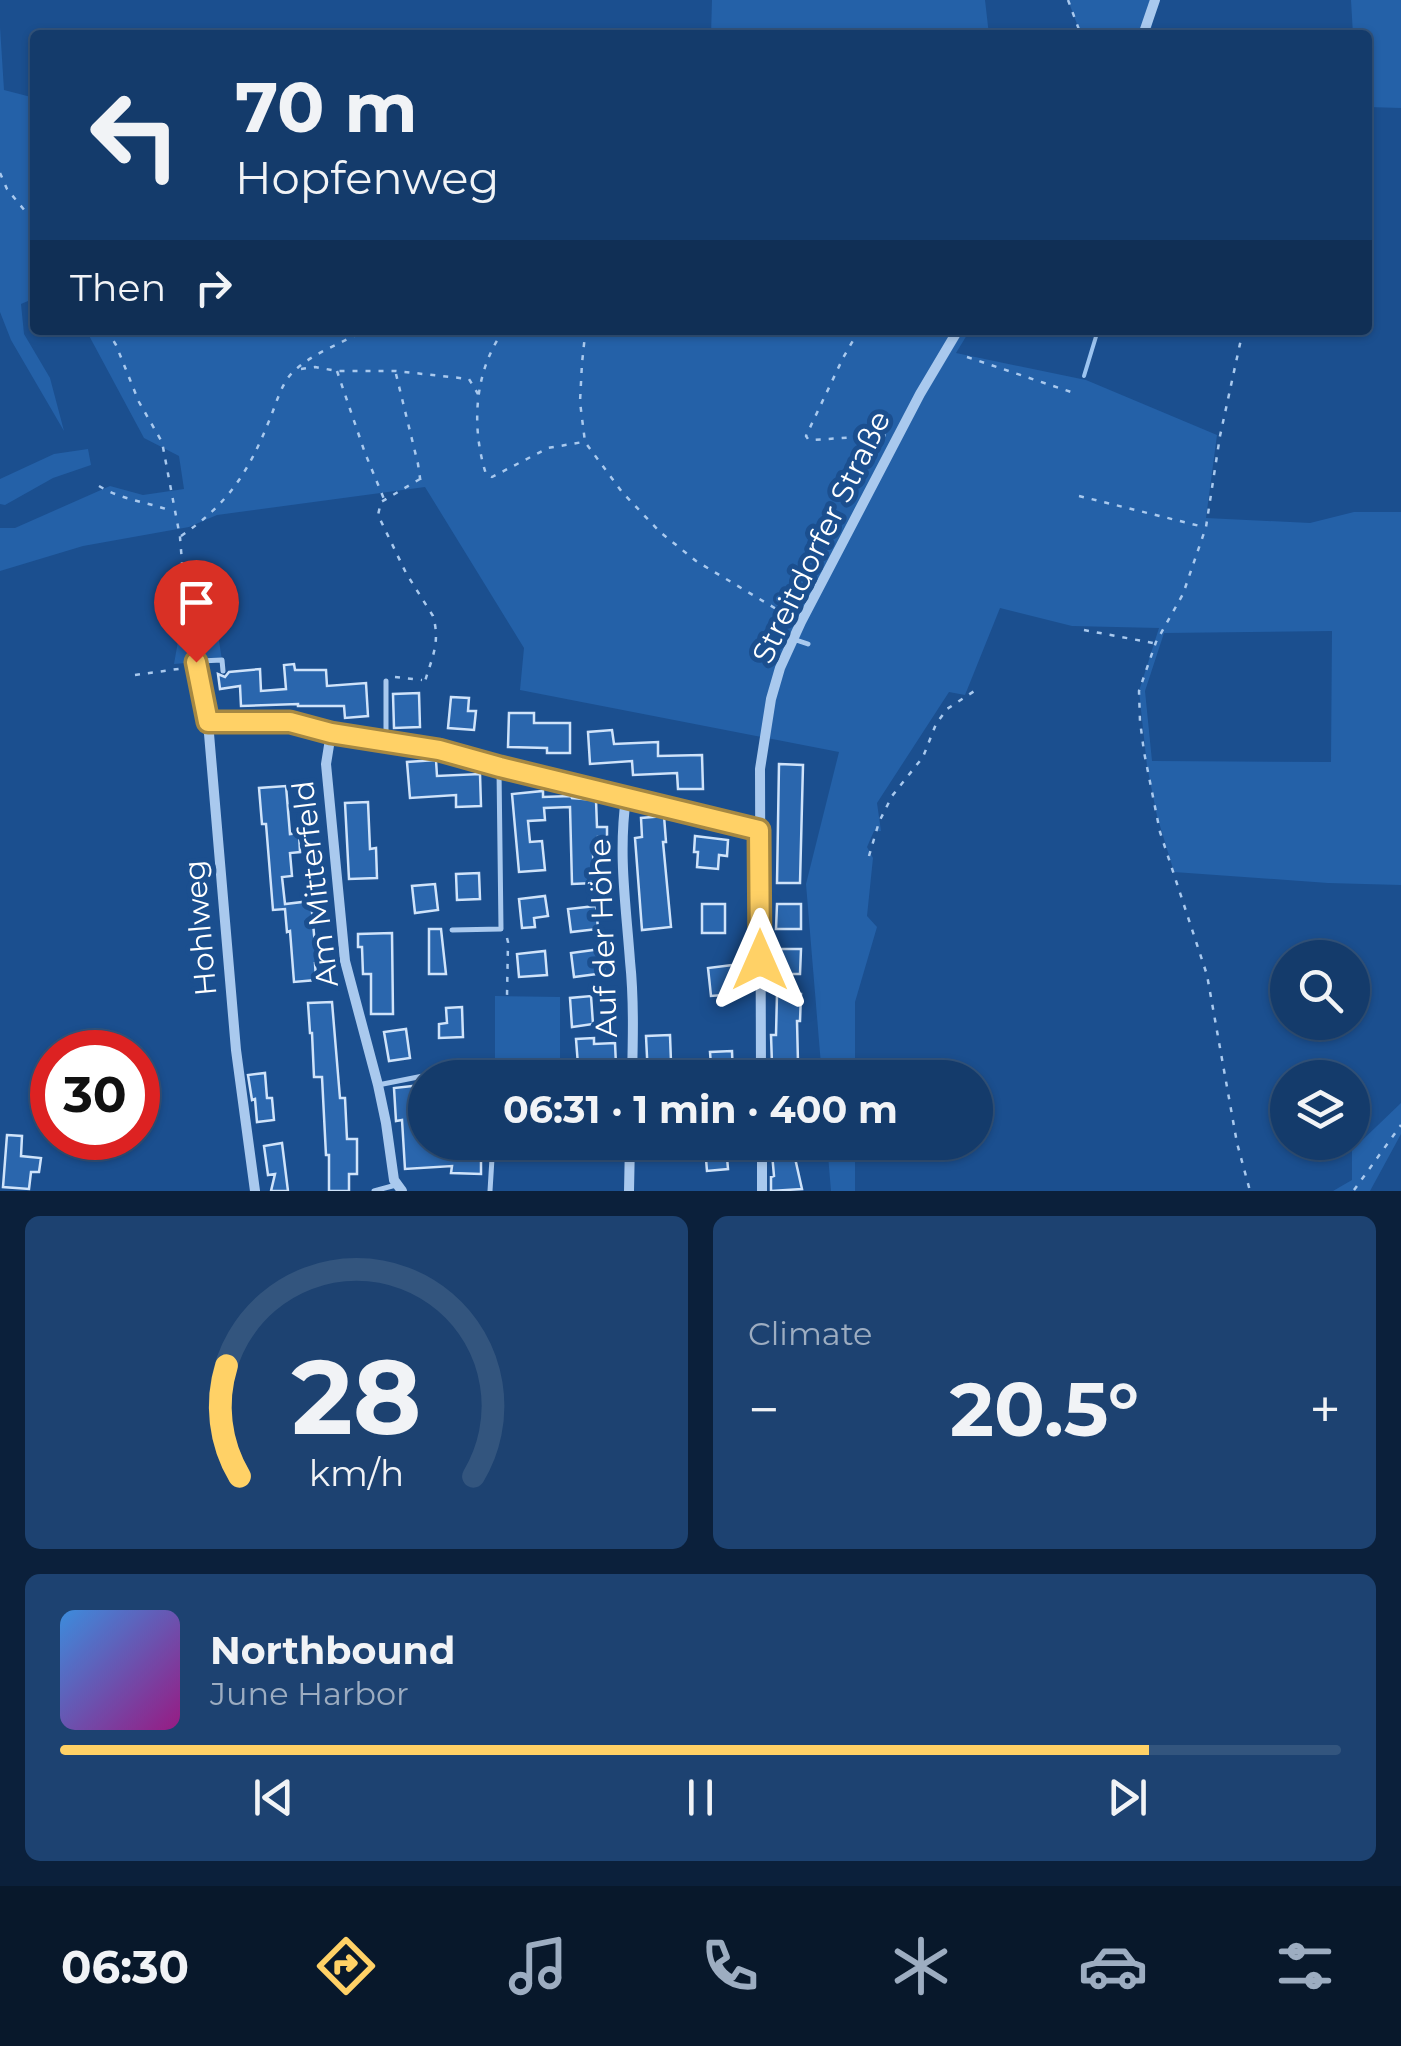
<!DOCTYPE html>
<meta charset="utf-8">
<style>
body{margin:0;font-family:Montserrat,sans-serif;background:#1d4271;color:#f1f3f6;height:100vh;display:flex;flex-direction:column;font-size:38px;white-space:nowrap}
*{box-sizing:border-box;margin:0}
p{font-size:32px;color:#9dadc1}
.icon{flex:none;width:55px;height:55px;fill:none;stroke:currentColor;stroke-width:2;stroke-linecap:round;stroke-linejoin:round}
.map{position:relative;height:1191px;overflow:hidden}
.drawer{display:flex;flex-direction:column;gap:25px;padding:25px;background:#0b203b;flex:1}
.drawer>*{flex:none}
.banner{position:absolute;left:30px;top:30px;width:1342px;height:305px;border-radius:10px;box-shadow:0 2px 8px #0004,0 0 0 2px #33557e;background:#143b6b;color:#f1f3f6;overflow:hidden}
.fabs{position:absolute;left:1270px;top:940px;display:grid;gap:20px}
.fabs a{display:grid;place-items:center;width:100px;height:100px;border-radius:50%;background:#143b6b;box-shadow:0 2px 8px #0004,0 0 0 2px #33557e;font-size:50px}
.speed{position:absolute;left:30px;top:1030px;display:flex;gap:20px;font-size:50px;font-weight:700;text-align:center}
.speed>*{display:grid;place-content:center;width:130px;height:130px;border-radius:50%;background:#143b6b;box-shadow:0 2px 8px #0004,0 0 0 2px #33557e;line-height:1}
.speed .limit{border:15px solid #d22;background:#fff;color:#111}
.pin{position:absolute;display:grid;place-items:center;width:85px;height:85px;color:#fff;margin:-102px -42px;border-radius:50% 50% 50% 0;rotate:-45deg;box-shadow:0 0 10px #0007}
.pin .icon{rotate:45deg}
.me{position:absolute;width:110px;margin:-55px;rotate:0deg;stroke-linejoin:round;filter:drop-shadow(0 0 8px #0008)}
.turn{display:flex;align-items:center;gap:35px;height:210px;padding:0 40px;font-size:45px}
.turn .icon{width:130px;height:130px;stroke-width:2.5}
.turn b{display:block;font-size:70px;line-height:85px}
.then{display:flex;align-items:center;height:95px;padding:0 40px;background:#0003;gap:20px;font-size:38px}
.big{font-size:75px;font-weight:700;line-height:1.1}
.drawer .card{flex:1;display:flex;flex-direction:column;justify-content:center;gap:15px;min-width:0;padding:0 35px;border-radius:15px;background:#1d4271}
.drawer .dial{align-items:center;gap:0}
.dial svg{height:260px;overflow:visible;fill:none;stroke:#33557e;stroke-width:7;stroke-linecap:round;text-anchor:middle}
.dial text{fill:#f1f3f6;stroke:none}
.song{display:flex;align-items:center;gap:30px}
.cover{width:120px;height:120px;border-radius:15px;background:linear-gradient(135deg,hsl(210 70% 55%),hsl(310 70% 35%))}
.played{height:10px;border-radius:5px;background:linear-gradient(90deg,#ffd166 85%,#33557e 85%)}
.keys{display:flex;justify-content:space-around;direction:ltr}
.heat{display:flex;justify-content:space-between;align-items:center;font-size:55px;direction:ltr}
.drawer .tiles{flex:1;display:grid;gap:25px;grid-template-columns:1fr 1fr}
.card:last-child{grid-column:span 2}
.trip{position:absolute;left:408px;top:1060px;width:585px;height:100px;border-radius:50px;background:#143b6b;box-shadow:0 2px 8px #0004,0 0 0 2px #33557e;font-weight:700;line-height:100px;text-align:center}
.dock{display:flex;height:160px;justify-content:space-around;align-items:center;background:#08182b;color:#9dadc1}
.dock .icon{width:70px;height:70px}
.dock .on{color:#ffd166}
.dock b{font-size:45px;color:#f1f3f6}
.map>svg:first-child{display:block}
</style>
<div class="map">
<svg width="1401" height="1191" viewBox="0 0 1401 1191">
<rect width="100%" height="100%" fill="#1b4f8f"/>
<!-- green -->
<path fill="#2461a8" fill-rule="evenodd" d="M712,0H985L989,35H711Z
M1068,0H1157L1150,35H1081Z
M1351,0H1401V108L1368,107V35H1353Z
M0,27L4,90L35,98V298L21,304L24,334L50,378L64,431L11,340L0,312Z
M86,330H970L956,353L1086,380L1217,435L1206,518L1310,523L1354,512H1401V885L1328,883L1174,872L1157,816L1147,766L1139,691L1159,628L1072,626L1000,608L965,695L949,692L877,803L881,831H874L867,847L873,858L867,916L877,927L855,1002V1077H822L806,884L839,752L520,690L524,648L425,487L217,515L189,527L83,546L0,571V528H15L110,486L143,495L184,489L179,456L144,438ZM1332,631L1331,762L1152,761L1145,691L1164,633Z
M88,449L91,465L53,478L5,505L0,504V479L54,454Z
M192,562L214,609L222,660L174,664Z
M495,996L560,997V1077H495Z
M1401,1103V1134L1370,1191H1333L1352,1180V1150Z
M827,1143H855V1191H831Z"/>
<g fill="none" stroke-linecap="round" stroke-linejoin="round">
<!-- stream -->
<path stroke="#9cc4f0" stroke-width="4" d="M1084,376L1098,330"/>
</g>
<!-- building -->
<path fill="#2a66ad" stroke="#cfe3fa" stroke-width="2.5" d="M294,664L295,670H326L327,686L366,683L368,716L345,718L344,706H298V704L241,706L240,686L220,689L218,674L225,677L229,672L260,669L261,691L286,689L284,665Z
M419,693L420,727L394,728L393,694Z
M451,697L469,698L468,711H476L474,730L448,728Z
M509,713H534V723H570V753H547V748L508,747Z
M612,730L614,744L658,742V756L702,755L703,789H678L677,773L633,775L632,761L590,764L588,732Z
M436,760L437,776L480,774L481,806L456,807V795L410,798L407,762Z
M779,764L803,765L800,883H777Z
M286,786L290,834L299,833L300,852L290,853L292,876L282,877L285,904L311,901L315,945L321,944L322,962L315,963L316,980L294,982L290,931L287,932L285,909L273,910L266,824H262L259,788Z
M543,791V797L571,796L572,798L596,800L597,827H607V837H598L599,852H593L594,883L572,884L570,807L544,808L545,820L528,821L530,842L542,841L545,870L519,872L512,794Z
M368,802L370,849L376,848L377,878L349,879L345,803Z
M664,816L666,842H663L671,927L642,930L635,838L642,837L641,818Z
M695,836L728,840L727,856L719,855L718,869L697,867L698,852H694Z
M479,873L480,899L457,900L456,874Z
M435,884L438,910L415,913L412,886Z
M545,896L548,916L534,918L535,927L522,928L519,899Z
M702,904H725V933H702Z
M777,904H801V929H776Z
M596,906L598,929L571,932L568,909Z
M429,929H441L446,974H429Z
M392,933L393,1014H371V974H363L362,947H358V934Z
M601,949L605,973L574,977L571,953Z
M777,949H801L800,974H777Z
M545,951L547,975L519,977L517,954Z
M733,965L735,994L711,996L708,968Z
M777,994H801L800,1021H797L798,1063L772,1064L771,1035H776Z
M591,996L593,1024L572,1027L570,998Z
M332,1002L340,1098H345L347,1139H357V1174H349V1191H329V1155H326L322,1077H314L312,1033H310L308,1003Z
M462,1007L463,1037L439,1038V1024L447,1023L446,1008Z
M406,1029L410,1058L389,1061L384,1032Z
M670,1035L671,1062L660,1063L661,1077H648L646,1036Z
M594,1038V1044L615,1043L616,1065H604V1076L579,1078L576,1039Z
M732,1051L733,1078H712L710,1052Z
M265,1073L267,1098H272L274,1120L257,1122L255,1099L252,1100L248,1075Z
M422,1085L425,1142H434V1150H481V1174L451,1173L452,1166L405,1169L402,1120L396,1121L394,1088Z
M7,1135L22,1136L21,1156L41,1158L39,1172H31L29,1189L3,1187Z
M771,1142H800L801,1157L795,1158L802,1189L771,1191V1177L774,1176Z
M282,1143L288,1191H271L275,1174L268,1175L264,1146Z
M726,1146L728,1169L707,1171L705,1147Z"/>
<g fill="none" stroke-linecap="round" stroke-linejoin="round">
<!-- path -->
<path stroke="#a9c9ee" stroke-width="2.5" stroke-dasharray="5 8" stroke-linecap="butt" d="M1068,0L1081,35
M0,173L7,189L35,223
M107,330L116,345L139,402L162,442L180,537L185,601L195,652
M504,330C474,371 471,427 486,474L492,477L548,448L583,442
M588,330L585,335L582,363L580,402L585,442L622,492L660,532L696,561L783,613
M859,330L843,358L806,436L808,439L813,440L888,435
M1243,330L1220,436L1206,527L1183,594L1156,642L1139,691L1140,721L1144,752L1160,832L1207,975L1237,1143L1250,1191
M967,357L1071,392
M301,369L315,367L337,371H396L469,379L478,394
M337,371L365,453L384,499
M396,374L418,464L421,485
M420,479L381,502L378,515L406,573L433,616C441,644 431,659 424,685
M99,486C122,500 147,502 172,511
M1079,496L1204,527
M181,536C228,504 248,473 269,421C276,405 280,386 292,373C312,353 342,343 366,330
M1084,630L1153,643
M135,675L185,668
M395,677L422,680
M869,856L879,822L892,796L923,757L936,724L947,709L979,688
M507,938L508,942L507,996
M1354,1190L1401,1125"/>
<!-- lane -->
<path stroke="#a9c9ee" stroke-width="5" d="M789,617L801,622
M796,640L808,644
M200,661L222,660L223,671
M386,681V741
M452,930L501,929L499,770
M378,1085L438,1073
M374,1191L396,1185
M490,1191L493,1142"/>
<!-- street -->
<path stroke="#a9c9ee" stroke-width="10" d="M1143,35L1155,0
M197,662L208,722L236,1050L255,1191
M208,722H290L331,733L439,750L499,767L759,830
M331,733L326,764L345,961L378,1085L386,1123L394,1180L402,1191
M626,798C618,854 626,905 630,961C634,999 633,1039 632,1078
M761,1078L760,769L771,699L780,668L801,622L920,394L958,330
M762,1142V1191
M629,1191L630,1142"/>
</g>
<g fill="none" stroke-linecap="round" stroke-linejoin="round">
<defs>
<path id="route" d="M196,662L208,722H290L331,733L439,750L500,767L759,830L760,960"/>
</defs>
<!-- route casing -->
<use href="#route" stroke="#a68842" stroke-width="25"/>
<!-- route -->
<use href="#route" stroke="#ffd166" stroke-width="18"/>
</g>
<g text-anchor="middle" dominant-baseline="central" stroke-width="10" stroke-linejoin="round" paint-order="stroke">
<!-- street labels -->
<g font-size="30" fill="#fff" stroke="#1b4f8f">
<text transform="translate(821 537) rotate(-64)">Streitdorfer Straße</text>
<text transform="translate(315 884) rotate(-97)">Am Mitterfeld</text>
<text transform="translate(200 928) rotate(-95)">Hohlweg</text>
<text transform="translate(603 938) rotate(-92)">Auf der Höhe</text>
</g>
</g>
</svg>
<div class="fabs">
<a><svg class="icon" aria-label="search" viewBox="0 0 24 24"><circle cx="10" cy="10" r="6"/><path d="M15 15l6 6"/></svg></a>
<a><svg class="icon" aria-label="layers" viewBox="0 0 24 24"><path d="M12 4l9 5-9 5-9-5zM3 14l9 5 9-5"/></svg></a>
</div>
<div class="speed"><div class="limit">30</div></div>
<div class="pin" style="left:196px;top:662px;background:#d93025"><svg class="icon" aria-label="arrive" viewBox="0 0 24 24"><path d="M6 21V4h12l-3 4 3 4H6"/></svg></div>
<svg class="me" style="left:760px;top:960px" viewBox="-20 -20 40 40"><path d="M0-17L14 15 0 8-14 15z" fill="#ffd166" stroke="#fff" stroke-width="4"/></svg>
<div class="trip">06:31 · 1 min · 400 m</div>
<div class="banner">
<div class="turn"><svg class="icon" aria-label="left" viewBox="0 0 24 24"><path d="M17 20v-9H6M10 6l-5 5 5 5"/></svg><div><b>70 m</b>Hopfenweg</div></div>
<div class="then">Then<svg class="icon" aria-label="right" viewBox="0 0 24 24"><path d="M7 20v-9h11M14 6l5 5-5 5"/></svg></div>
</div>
</div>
<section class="drawer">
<div class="tiles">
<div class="card dial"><svg viewBox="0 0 100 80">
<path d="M14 69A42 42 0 1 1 86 69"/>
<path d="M14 69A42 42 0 0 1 10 35" stroke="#ffd166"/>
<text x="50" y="56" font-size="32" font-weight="700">28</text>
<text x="50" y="72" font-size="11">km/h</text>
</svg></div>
<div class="card"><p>Climate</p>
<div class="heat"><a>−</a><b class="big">20.5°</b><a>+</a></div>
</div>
<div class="card">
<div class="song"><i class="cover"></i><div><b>Northbound</b><p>June Harbor</p></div></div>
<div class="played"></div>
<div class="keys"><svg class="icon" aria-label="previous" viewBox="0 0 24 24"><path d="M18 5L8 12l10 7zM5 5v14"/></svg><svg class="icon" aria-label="pause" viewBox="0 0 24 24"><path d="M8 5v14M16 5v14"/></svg><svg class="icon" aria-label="next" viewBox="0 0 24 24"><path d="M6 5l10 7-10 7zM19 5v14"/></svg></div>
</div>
</div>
</section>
<nav class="dock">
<b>06:30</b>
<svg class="icon on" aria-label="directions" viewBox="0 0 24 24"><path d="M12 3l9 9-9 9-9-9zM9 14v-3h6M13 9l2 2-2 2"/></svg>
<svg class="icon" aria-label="music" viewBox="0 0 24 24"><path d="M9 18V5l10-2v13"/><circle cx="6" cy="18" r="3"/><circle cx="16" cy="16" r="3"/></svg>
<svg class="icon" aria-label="phone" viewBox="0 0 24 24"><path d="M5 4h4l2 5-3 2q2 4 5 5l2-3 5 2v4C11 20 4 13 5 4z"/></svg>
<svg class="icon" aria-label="climate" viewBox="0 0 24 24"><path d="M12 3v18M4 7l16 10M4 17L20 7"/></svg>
<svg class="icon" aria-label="car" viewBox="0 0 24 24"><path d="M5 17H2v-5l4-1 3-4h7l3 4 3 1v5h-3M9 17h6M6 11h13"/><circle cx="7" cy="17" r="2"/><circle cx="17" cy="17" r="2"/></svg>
<svg class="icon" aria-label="filters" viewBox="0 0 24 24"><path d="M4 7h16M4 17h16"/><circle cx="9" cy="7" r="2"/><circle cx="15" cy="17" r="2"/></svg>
</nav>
